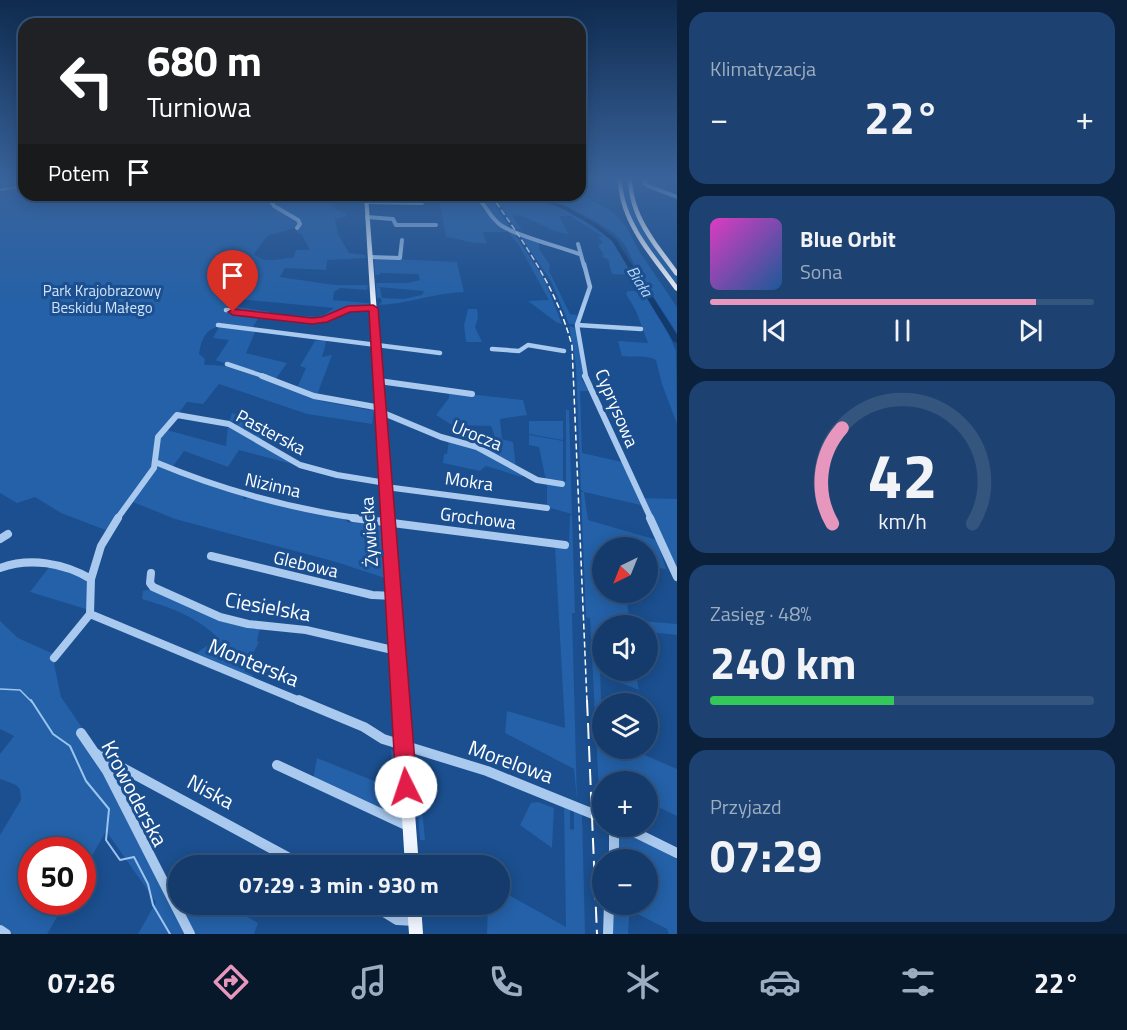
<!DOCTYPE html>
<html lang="pl">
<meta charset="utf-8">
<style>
body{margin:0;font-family:"Titillium Web",sans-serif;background:#1d4271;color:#f1f3f6;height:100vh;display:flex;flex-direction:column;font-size:22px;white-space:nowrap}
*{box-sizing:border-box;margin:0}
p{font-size:20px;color:#9dadc1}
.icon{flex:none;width:33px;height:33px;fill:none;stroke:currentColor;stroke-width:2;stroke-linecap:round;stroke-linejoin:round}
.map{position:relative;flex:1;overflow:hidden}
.details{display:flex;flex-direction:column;gap:12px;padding:12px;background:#0b203b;width:450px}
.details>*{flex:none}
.banner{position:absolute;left:18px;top:18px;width:568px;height:183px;border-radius:18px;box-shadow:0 3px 15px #0003,0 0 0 2px #33557e;background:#202124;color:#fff;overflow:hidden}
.needle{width:39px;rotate:223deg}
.controls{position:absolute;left:592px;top:537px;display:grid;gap:12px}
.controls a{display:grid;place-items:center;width:66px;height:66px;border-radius:50%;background:#143b6b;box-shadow:0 3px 15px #0003,0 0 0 2px #33557e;font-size:30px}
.speed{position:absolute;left:18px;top:837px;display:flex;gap:12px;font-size:30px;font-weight:700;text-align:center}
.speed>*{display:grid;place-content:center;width:78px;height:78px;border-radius:50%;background:#143b6b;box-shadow:0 3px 15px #0003,0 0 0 2px #33557e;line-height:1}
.speed .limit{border:9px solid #d22;background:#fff;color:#111}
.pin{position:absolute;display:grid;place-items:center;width:51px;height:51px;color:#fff;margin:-62px -26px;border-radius:50% 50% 50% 0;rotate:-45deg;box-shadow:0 0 6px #0007}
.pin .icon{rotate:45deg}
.me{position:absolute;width:66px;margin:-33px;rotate:356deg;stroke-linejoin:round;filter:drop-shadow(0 0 4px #0008)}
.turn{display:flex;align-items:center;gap:21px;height:126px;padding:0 30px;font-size:27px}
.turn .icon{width:78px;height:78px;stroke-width:2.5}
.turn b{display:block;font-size:42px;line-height:51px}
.then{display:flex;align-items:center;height:57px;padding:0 30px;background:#0003;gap:12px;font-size:22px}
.big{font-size:45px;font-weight:700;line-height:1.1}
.details .card{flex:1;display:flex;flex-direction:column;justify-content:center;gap:9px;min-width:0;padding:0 21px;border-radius:18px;background:#1d4271}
.details .dial{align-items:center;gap:0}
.dial svg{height:156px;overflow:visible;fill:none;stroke:#33557e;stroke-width:7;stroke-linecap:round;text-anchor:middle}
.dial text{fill:#f1f3f6;stroke:none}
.song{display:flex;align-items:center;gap:18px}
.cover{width:72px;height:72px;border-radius:9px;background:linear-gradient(135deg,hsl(310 70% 55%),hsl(210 70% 35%))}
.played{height:6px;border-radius:3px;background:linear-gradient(90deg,#e797bd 85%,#33557e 85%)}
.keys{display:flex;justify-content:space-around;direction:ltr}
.heat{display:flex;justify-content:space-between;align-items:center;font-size:33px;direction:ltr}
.charge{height:9px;border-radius:4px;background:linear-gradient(90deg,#34c759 48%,#33557e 0)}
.trip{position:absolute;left:168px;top:855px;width:342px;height:60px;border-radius:30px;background:#143b6b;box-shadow:0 3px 15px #0003,0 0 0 2px #33557e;font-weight:700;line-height:60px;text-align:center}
.tab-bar{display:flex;height:96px;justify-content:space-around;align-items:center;background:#08182b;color:#9dadc1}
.tab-bar .icon{width:42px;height:42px}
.tab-bar .active{color:#e797bd}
.tab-bar b{font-size:27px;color:#f1f3f6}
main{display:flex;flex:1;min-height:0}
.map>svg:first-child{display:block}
</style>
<main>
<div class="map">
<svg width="677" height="934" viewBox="0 0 677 934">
<rect width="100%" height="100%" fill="#1b4f8f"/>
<!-- green -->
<path fill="#2461a8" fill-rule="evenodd" d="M0,178H24V195H266C274,212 291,210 299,224L295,226L298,227L267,236L254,254C266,265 278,258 293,258L296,250H310L302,235L296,232L302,226C295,212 275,210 267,195L327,198L336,210L347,213L346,217L335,219L338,234L349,253L365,255L366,258L327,260L326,270L285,268L280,277L334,285H368L367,290L340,288L334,292L333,300L369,303V307L356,308L368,309L343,312L328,320L311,323L258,318L252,329C224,325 204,319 199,354L205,359L204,365C245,363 281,387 320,398L321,401L369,410L374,409L372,424L307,414L219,384L203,404L187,402L178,414H175L157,438L152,468L108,531L61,513L35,497L17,503L0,493ZM238,299L334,308L324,315L317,317L291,315L293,319L319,320L339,313C315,327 282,320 256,315H267L270,312L231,306Z
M622,178H628C624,215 658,249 677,277V285C657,257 619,215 622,178Z
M442,195H473L490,217L484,201L475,195H488L511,229L504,228L507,232H482L487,243C471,245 460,238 446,237L440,203Z
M492,195H529L567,210L613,240L632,272H629L630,274L635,275L664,323L676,351L677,424L662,384L656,360C645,354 635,358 622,356L618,341L648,343L636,311L626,294L628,291H639L627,275L612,274L608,259L604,258L602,255H604L598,246L603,242L598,238L602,236L570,216H559L568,234C547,232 532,215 512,215L524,233L520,229L517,230Z
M537,195H581L613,212L626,226L639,251L677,307V333L641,278L642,273L638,272C632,261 629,249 620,239C607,224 557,201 537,195Z
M507,230H512L544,279L562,324L556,322L528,301L549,300L520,247Z
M518,232L539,239V249L550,265L549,271L570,314L577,315L576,324H569L551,281Z
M374,258L457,262L464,292C435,293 407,304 378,305L382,302L381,298H377L376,283H408L420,280L418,274L380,273L379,275H375ZM378,287L424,291L422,295L404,299L382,298L380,288Z
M468,309H477L478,318L475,327L482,342H466L464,325Z
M569,326L576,328L584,378H581L589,391H580L582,453L622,462L641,505L584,492L588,520L657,540L666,569L648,566V548H603V592L626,593L629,620L677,624V635L648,632V626H603V670L635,671L639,690L616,681L600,670L603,748L631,749L677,769V816L648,802V782L601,781L603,814L600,812L590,618L586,617L581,492H584L581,490L576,366Z
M219,327L256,330L246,353L287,363L275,380L264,373L217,361L216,360L229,340L213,338Z
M327,339L322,357L332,355L317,395L297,388L306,368L300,366L315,341Z
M449,392L523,400L527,415L500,419L502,439L513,442L516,468L487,451L496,440L491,426L452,425L436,415L449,398Z
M566,410H569L572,514L547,507V483L563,485L566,481Z
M232,413L269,426L259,443L230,420Z
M529,421H563V440L529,434Z
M228,425L254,442L300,466L239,450L228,467L184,451L171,469L157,462V451L163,429L226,446Z
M529,435L563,441V482L546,481L539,447L529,445Z
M449,440L477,448L524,474L522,477L486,466L480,471L443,463L444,454H447Z
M156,464L243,496L244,500L248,497L341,517L348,522L382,526L385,578L336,562L175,519L133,502Z
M642,498L677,499V571Z
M570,515H572L575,613H572L577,801L574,769L505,733L507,711L565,728L555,546L569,543Z
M50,566L88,579L89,610L30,592Z
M152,589L260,628L257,641L259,642L244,671L253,675L252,678L195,654L217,639L216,636C195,616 169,607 142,599L143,591Z
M0,621L18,638L58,656L54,664L61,697L83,729L187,934H138L156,902L106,831L83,872L82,850H32V902H66L47,934H13L0,925V835L21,800L20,789L16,785L0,779V754L14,736L0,729Z
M391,749L396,756L399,816L397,817L313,780L317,758L394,789Z
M417,755L425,840H420L414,762Z
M538,802L554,808L552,848L520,825L531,803Z
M564,804L570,806V829L574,830V809L582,813L585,934H487L488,905L500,904V890L566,927Z
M625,833L677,858V934H669L667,929L634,912L629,917L628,934H611L612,905L648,904V860L616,859L617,837Z
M178,884V904L227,905L258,923L254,934H193L170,891Z"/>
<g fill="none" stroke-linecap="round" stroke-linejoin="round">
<!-- stream-far1 -->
<path stroke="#9cc4f0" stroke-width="1.5" d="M0,190L24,186
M0,689L20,690L32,702"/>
<!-- stream -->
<path stroke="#9cc4f0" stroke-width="2" d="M31,700L53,734L70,746L86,781L109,809L106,840L120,860L134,857L148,884L153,905L170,934"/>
<!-- river -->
<path fill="#123a6d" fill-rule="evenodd" d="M530,195H536L567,207L597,224L616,239L677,335V343L673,341L612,241L593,226L563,209Z"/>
<!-- minor-far4 -->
<path stroke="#a9c9ee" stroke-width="4" d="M645,178L644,183L648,186L677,197
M580,180L595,178
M267,195L274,206L298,220L300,224L297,228
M474,195C486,203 489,218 502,226C520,237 558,246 579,254
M366,202L422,203
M367,217L393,219L396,225H436
M578,244L584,266
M370,257L400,258L402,240"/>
<!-- minor-far3 -->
<path stroke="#a9c9ee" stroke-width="4.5" d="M584,264L590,287L577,325L586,377
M226,310L312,321L324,320L348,309L373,308
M218,325L440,353
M577,325L641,329
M492,349L519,351L528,345L564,351
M227,364L266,377"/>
<!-- minor-far2 -->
<path stroke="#a9c9ee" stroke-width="6" d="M262,376L314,396L381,408
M585,376L651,519
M379,381L472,394
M381,412L441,437L477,447L537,480L562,484
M155,462C222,490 291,509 363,519
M386,487L547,508
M117,519L154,468L158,437L177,415L229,424L300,465L337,475L386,483"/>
<!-- minor-far1 -->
<path stroke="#a9c9ee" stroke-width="8" d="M353,518L565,545
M650,518L677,577
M0,539L8,534
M211,556L372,595L394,596
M0,568C30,557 64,563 91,579
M151,573L150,583L153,587L220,617L248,624L306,630L397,651
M90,614L302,702
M90,614L91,579L101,546L118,518
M54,658L90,614"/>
<!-- minor -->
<path stroke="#a9c9ee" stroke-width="10" d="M299,700L364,727L383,739L487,771L603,818
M81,733L107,771L190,934
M97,754L304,866
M277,765L408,826
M614,826V860
M622,826L677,853
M371,904L397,920L415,921
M0,930L6,934
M608,934L609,904"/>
<!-- major -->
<path fill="#f0f6ff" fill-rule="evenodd" d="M364,195H368L419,866H405Z
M407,904H421L423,934H409Z"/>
<!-- highway -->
<path fill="#fff" fill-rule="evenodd" d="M618,178H622C623,220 653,252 677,285V291L675,290C651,257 618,222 618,178Z
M628,178H632C633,215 656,241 677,270V276L675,275C653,245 628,217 628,178Z"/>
<!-- rail-far1 -->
<path stroke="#fff" stroke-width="1.5" stroke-dasharray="6 3" stroke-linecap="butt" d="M491,195C524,243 557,288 572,346L587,702"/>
<!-- rail -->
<path stroke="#fff" stroke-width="2" stroke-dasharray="16 7" stroke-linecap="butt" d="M587,700L597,934"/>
</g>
<!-- sky -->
<linearGradient id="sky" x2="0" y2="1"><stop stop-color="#0f2b4f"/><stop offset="0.58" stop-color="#39639b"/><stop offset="1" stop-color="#39639b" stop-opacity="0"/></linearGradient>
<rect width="677" height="309" fill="url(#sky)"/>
<!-- route -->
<path fill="#e11d48" stroke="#92132f" stroke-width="1.5" d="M373,305L378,308L417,787L414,794L406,797L399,794L396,787L369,311L350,312L327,322L312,324L233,315L228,312L233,309L312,318L322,317L348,306Z"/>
<g text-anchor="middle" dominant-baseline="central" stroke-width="6" stroke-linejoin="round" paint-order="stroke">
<!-- far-park labels -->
<g font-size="15" fill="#cfe3fa" stroke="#1b4f8f">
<text x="102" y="290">Park Krajobrazowy<tspan x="102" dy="17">Beskidu Małego</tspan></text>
</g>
<!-- far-water labels -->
<g font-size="16" font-style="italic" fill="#b5d3f5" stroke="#1b4f8f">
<text transform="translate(640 281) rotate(58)">Biała</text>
</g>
<!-- street labels -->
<g font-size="18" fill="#fff" stroke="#1b4f8f">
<text transform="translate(617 408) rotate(67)">Cyprysowa</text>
<text transform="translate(271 432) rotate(28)">Pasterska</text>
<text transform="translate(477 435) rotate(22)">Urocza</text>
<text transform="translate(469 481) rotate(8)">Mokra</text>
<text transform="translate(273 485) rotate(13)">Nizinna</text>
<text transform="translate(478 518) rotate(7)">Grochowa</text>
<text transform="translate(369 532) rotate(-94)">Żywiecka</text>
<text transform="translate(306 564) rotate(13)">Glebowa</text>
</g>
<!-- near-street labels -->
<g font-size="21" fill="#fff" stroke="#1b4f8f">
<text transform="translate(268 606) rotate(10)">Ciesielska</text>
<text transform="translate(254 662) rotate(22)">Monterska</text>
<text transform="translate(511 761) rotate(20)">Morelowa</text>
<text transform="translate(211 791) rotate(28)">Niska</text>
<text transform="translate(135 793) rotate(62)">Krowoderska</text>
</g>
</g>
</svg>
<div class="controls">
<a><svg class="needle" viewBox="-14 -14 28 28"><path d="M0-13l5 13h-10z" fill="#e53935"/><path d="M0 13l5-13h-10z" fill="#9dadc1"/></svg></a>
<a><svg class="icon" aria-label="sound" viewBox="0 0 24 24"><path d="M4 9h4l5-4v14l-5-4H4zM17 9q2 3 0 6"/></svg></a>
<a><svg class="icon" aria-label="layers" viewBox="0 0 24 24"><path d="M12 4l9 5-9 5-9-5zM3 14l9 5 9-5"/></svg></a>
<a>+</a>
<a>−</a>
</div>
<div class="speed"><div class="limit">50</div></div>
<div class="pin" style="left:233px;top:312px;background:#d93025"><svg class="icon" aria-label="arrive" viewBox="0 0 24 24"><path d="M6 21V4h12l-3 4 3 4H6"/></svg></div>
<svg class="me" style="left:406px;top:787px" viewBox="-20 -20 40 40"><circle r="19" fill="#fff"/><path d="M0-13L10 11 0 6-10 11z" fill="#e11d48"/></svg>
<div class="trip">07:29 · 3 min · 930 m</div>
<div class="banner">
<div class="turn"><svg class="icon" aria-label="left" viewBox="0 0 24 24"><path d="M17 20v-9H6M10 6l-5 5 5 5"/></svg><div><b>680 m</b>Turniowa</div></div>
<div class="then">Potem<svg class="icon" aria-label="arrive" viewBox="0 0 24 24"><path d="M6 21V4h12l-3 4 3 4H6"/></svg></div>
</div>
</div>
<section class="details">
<div class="card"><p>Klimatyzacja</p>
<div class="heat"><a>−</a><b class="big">22°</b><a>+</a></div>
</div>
<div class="card">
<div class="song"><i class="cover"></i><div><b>Blue Orbit</b><p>Sona</p></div></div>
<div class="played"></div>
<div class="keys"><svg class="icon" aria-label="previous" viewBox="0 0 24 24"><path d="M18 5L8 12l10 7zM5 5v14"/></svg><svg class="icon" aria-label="pause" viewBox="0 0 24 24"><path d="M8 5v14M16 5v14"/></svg><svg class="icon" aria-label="next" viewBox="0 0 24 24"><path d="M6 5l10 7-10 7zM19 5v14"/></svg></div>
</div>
<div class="card dial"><svg viewBox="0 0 100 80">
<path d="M14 69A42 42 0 1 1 86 69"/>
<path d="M14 69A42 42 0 0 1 19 20" stroke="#e797bd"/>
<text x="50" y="56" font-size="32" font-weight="700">42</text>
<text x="50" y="72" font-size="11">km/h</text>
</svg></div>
<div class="card"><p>Zasięg · 48%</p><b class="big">240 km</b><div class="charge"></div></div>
<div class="card"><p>Przyjazd</p><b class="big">07:29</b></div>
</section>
</main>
<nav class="tab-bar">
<b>07:26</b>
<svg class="icon active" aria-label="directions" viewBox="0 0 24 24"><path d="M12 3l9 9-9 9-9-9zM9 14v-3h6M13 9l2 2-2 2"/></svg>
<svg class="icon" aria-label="music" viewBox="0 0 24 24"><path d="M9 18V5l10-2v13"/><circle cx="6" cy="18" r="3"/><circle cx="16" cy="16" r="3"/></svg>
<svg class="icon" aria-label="phone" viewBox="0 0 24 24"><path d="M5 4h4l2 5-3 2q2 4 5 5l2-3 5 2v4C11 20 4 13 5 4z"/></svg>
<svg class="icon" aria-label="climate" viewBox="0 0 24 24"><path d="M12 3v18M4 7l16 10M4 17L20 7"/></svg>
<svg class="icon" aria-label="car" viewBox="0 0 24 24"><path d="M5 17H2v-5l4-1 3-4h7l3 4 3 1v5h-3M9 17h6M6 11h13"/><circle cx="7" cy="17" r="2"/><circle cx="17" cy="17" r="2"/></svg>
<svg class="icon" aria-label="filters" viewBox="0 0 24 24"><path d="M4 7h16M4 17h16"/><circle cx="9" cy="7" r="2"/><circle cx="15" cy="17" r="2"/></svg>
<b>22°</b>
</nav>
